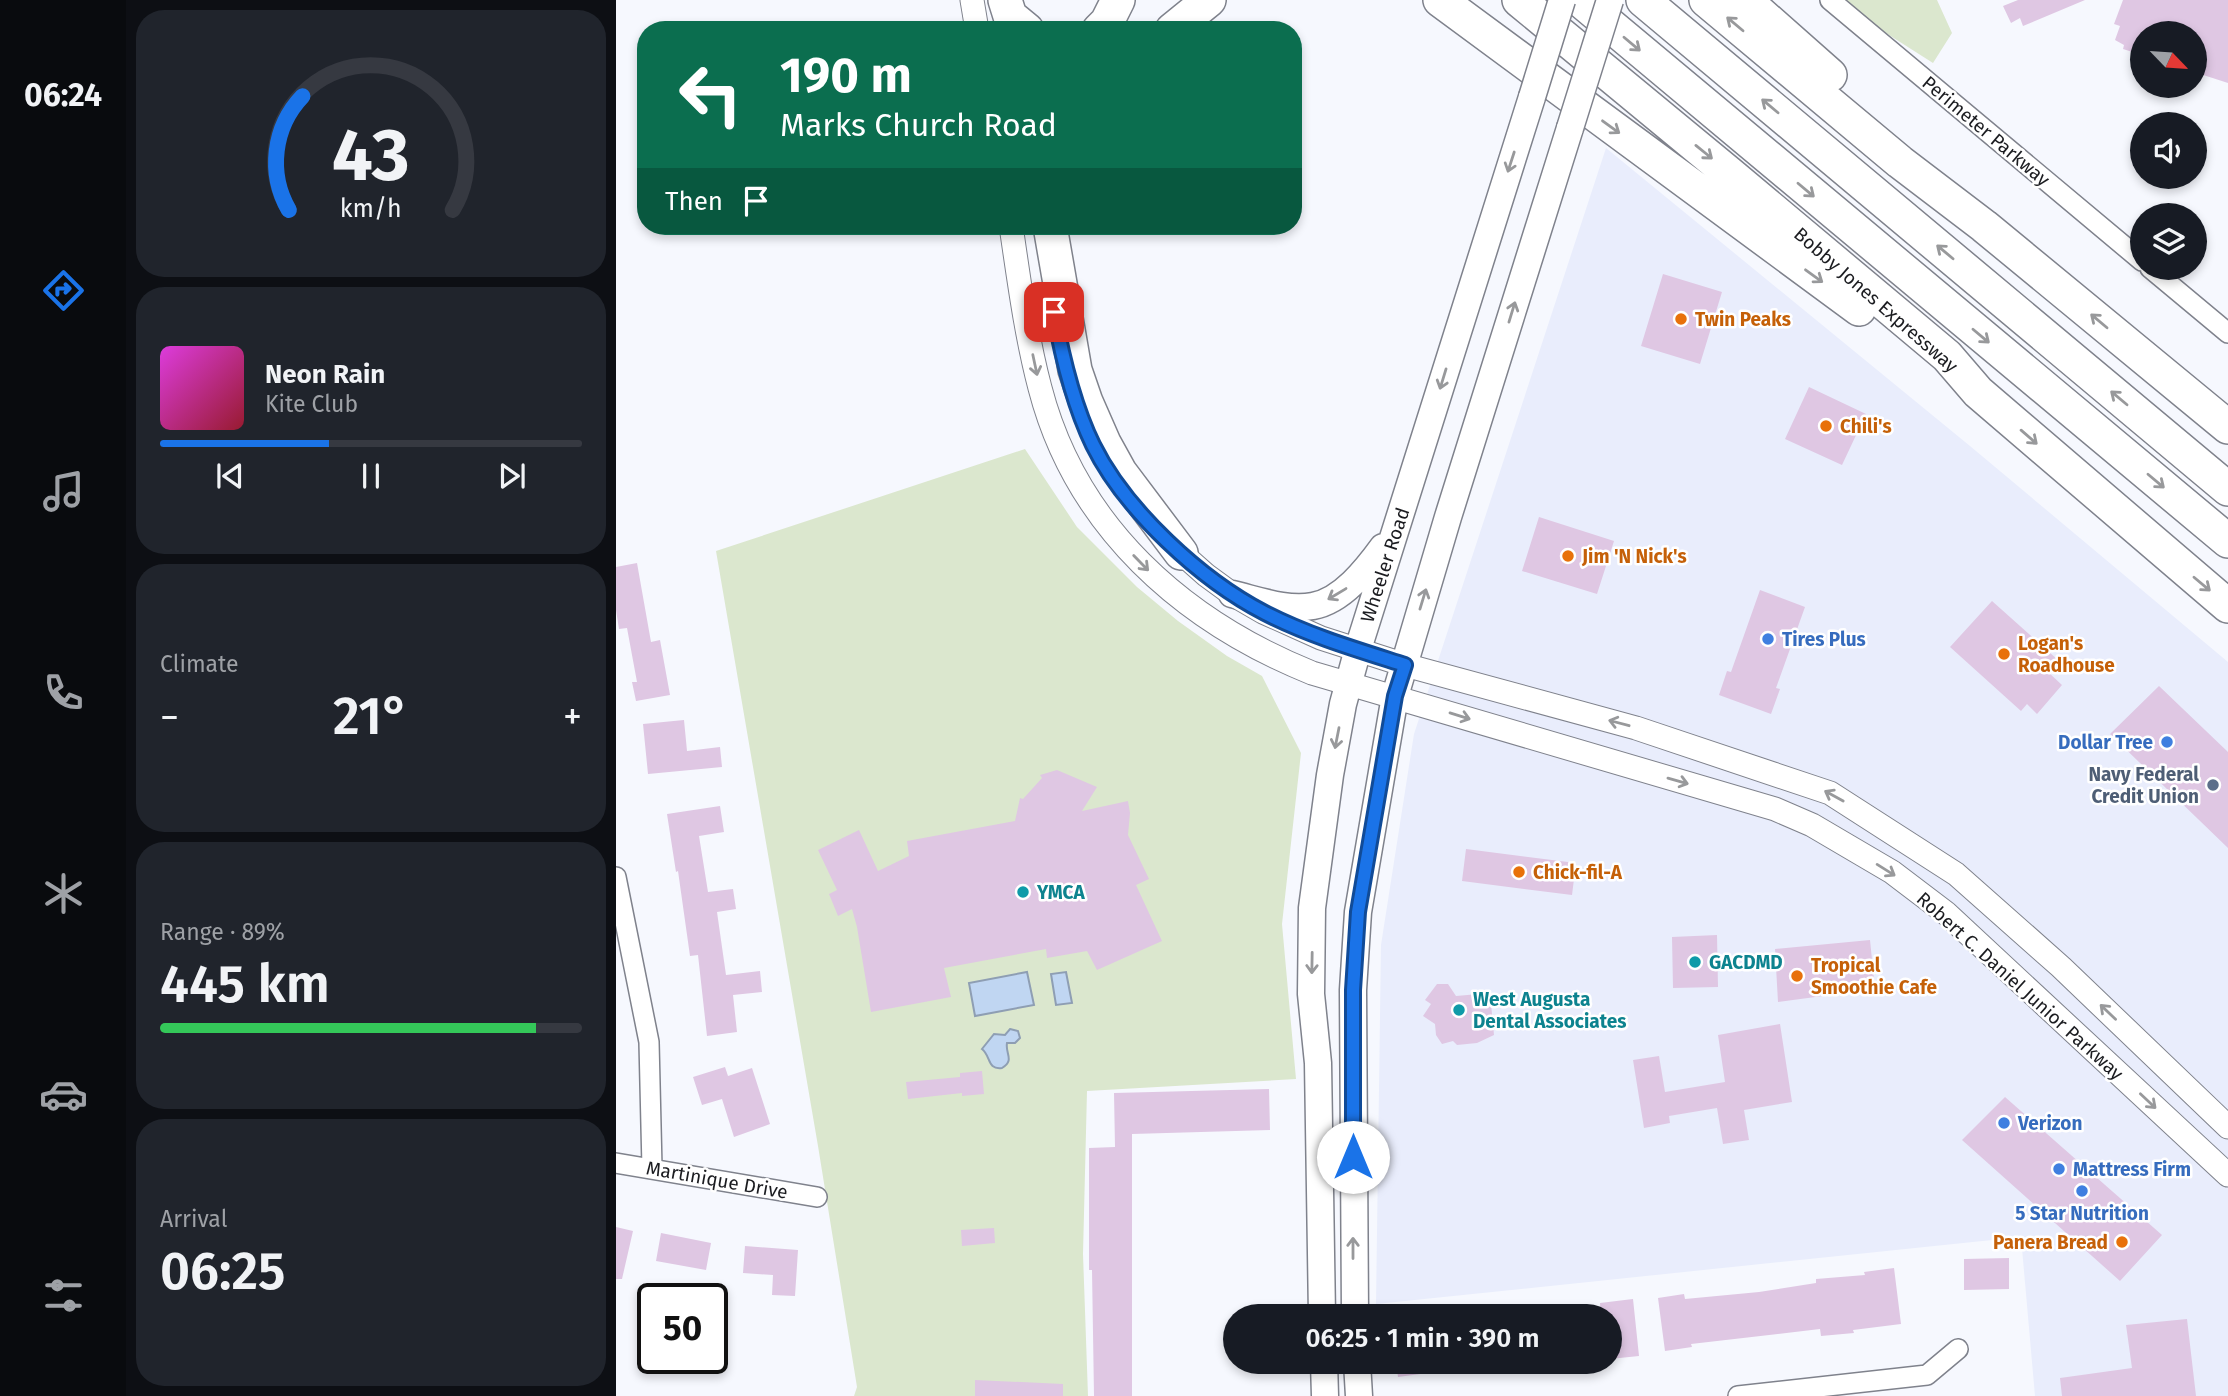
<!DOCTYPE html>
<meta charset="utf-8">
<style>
body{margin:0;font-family:"Fira Sans",sans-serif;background:#20242c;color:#f1f3f6;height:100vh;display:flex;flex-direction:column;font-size:26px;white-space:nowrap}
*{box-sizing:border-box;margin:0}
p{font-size:23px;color:#9ea1a6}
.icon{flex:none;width:38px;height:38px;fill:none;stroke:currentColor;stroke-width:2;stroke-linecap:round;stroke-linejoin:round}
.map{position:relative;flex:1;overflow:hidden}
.panel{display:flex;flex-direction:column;gap:10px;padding:10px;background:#0d0f14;width:490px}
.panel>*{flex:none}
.banner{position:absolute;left:21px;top:21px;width:665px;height:214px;border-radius:28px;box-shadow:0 4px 10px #0003;background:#0b6e4f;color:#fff;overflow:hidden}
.needle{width:46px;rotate:115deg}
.buttons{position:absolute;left:1514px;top:21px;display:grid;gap:14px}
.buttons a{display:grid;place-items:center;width:77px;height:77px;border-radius:50%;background:#171b24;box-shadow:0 4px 10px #0003;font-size:35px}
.speed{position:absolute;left:21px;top:1283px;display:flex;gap:14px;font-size:35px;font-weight:700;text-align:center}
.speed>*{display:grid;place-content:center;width:91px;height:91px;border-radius:50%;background:#171b24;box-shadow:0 4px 10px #0003;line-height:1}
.speed .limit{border:4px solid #111;border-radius:10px;background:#fff;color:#111}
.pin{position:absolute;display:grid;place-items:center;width:60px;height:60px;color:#fff;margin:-30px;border-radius:14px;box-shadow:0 4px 10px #0006}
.me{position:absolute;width:77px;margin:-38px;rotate:0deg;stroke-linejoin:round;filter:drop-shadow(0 0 5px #0008)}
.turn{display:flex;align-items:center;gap:24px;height:147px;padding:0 28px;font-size:32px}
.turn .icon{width:91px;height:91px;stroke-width:2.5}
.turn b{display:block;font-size:49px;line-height:60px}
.then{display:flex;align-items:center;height:66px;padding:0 28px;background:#0003;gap:14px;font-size:26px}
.big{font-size:52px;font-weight:600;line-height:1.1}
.panel .tile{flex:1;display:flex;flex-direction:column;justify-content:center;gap:10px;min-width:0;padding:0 24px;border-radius:28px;background:#20242c}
.panel .dial{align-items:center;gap:0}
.dial svg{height:182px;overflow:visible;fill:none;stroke:#363941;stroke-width:7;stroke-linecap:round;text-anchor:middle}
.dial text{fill:#f1f3f6;stroke:none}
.song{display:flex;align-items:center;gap:21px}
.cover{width:84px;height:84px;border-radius:10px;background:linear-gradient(135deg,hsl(300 70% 55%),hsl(350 70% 35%))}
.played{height:7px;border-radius:4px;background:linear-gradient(90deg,#1a73e8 40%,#363941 40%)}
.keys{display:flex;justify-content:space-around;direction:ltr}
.heat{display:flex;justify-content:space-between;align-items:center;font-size:38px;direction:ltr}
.charge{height:10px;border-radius:5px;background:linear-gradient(90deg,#34c759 89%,#363941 0)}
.trip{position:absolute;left:607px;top:1304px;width:399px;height:70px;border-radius:35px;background:#171b24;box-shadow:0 4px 10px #0003;font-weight:600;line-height:70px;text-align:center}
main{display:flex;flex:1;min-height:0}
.dock{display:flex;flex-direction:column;width:126px;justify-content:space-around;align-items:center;background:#090b0e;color:#9ea1a6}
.dock .icon{width:49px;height:49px}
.dock .selected{color:#1a73e8}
.dock b{font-size:32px;color:#f1f3f6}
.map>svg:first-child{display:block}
</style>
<main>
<nav class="dock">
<b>06:24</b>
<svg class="icon selected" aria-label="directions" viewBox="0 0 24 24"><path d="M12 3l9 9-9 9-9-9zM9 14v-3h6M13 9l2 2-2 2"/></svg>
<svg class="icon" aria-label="music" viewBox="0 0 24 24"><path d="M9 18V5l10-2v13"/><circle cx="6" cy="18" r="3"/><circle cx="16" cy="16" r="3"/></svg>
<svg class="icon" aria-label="phone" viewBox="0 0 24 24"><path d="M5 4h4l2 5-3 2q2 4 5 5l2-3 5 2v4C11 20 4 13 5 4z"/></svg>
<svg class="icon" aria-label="climate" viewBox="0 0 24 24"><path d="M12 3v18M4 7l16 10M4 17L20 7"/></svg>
<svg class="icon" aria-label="car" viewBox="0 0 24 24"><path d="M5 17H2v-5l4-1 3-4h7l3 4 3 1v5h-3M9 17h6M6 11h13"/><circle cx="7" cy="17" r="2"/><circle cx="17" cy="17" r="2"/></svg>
<svg class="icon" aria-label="filters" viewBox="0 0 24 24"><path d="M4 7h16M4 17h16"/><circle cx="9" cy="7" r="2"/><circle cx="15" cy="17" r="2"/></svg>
</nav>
<section class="panel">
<div class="tile dial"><svg viewBox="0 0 100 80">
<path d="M14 69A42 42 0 1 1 86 69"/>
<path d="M14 69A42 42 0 0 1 20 19" stroke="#1a73e8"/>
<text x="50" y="56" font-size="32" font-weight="700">43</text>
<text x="50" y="72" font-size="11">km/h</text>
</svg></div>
<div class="tile">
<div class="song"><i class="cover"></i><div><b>Neon Rain</b><p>Kite Club</p></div></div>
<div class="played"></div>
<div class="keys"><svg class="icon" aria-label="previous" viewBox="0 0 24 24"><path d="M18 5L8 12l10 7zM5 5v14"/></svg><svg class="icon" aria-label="pause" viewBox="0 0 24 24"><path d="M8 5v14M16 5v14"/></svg><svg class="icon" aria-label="next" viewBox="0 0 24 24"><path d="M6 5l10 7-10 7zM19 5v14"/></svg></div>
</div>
<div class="tile"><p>Climate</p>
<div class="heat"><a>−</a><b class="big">21°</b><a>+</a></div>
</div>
<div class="tile"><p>Range · 89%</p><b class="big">445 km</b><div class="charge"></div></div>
<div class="tile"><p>Arrival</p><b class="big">06:25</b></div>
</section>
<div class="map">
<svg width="1612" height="1396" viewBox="0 0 1612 1396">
<rect width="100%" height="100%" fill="#f6f8fe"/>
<!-- built -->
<path fill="#e9edfc" d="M990,148L1354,446L1612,662V1396H1419L1405,1237L760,1304L765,945L798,734Z"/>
<!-- green -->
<path fill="#dbe7ce" d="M1218,0H1321L1336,33L1317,63Z
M409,449L461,527L521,587L562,621L611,656L646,676L685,753L666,924L680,1079L471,1091L467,1254L472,1396H238L241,1387L202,1146L100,551Z"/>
<!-- water -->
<path fill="#c0d6f2" stroke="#8e9eb3" stroke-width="2" d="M411,972L418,1005L359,1016L353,983Z
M450,972L456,1003L440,1005L435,974Z
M394,1029L402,1031L404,1038L399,1043H391C389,1054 399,1060 386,1068C371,1070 375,1056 366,1049L378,1034L389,1035Z"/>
<!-- building -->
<path fill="#dfc7e3" d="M1402,0H1469L1407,26L1404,18L1395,23L1387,6Z
M1507,0H1612V83L1578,72V33H1526V55L1507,49L1508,45L1499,40L1504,26L1498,24Z
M1047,274L1106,292L1084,364L1025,346Z
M1193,387L1250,414L1226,465L1169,439Z
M923,517L998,541L981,594L906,571Z
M21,563L35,642L44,640L54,695L20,701L16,682H21L11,628L3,629L0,610V567Z
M1144,590L1189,607L1160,688L1164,689L1155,714L1103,695L1111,671L1115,672Z
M1376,601L1443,661L1432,672L1446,685L1421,714L1411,704L1405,711L1334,647Z
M1543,686L1612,752V848L1494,734Z
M68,720L71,751L104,747L106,767L32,774L27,724Z
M441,770L481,787L466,811L512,801L514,813L512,835L533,879L520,885L546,941L481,970L471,951L431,958L430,949L328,968L335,997L255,1012L241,927L236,909L222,916L213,894L221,890L202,850L243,830L262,871L293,856L291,841L399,821L404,798L407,799L426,778L424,775Z
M104,806L108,832L83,836L92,892L117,889L120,909L101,912L110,975L144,971L146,992L117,995L121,1032L91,1036L82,955L74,956L62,871L60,872L51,814Z
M850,849L960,863L956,895L846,881Z
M1101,935L1102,987L1057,988L1056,937Z
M1254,940L1259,989L1162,1002L1159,949Z
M821,984H832L840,996L874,993L878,1035L861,1043L841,1045L837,1041L826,1044L820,1035L819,1024L807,1016L815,1004L809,1000Z
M1164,1024L1176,1102L1128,1110L1133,1140L1107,1144L1101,1108L1053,1116L1054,1123L1028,1128L1017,1060L1043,1056L1049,1092L1109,1082L1102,1035Z
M109,1067L112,1076L136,1068L154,1124L118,1137L106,1099L86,1105L77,1077Z
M366,1071L368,1094L346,1096V1093L292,1099L290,1082L344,1077V1073Z
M653,1089L654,1130L516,1134V1396H478L476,1270H473V1148L499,1147L498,1093Z
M1389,1097L1546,1235L1504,1281L1346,1140Z
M0,1227L17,1231L6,1279H0Z
M378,1228L379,1243L346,1246L345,1230Z
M45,1233L95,1243L90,1270L40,1261Z
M129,1246L182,1250L179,1296L156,1295L157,1275L127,1273Z
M1393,1258V1289L1348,1290V1259Z
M1278,1268L1285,1324L1237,1330L1238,1333L1205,1336L1204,1329L1075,1344L1076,1347L1049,1351L1042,1298L1068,1294L1069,1299L1143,1292L1200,1283V1279L1249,1275L1248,1272Z
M1017,1299L1023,1356L994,1359V1316H985L984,1303Z
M1571,1319L1580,1396H1446L1444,1378L1516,1368L1510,1325Z
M780,1362H833L834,1370L782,1377Z
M359,1380L447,1384V1396H359Z"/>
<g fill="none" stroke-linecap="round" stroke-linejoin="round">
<defs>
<path id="minor" d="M1214,0L1526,261
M1534,268L1612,333
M0,877L33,1042L36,1168
M0,1163L201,1197
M1122,1396L1311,1375L1342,1349"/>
<path id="tertiary" d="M356,0L361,30
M395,226C403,280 410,335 424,388C460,527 567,621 696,673L1159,809L1196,825L1276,872L1330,913L1612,1175
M555,544L590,575L616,594L647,612L705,638L789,665L1020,728L1214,793L1340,874L1445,967L1612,1127"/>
<path id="secondary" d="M616,594C642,600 671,611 697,606C726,601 751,569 767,547
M706,1316L702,1063L695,994L696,908L714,775L727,704L742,649L916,97
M739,1316L737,990L742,912L779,696L832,517L954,128
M708,1362L709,1396
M741,1362L743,1396"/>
<path id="motorway" d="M389,0L394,16L411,30
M824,0L1243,309
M903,0L1115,175L1331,356L1362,392L1612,606
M964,0L1612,541
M1027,0L1612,489
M1090,0L1284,162L1368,226L1612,427
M1129,0L1214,75
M483,30L491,22L502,0
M556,30L593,0
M434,226L459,370L470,402L488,443L504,472L565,553"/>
</defs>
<!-- minor casing -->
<use href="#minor" stroke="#7f828c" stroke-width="22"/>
<!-- tertiary casing -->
<use href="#tertiary" stroke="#7f828c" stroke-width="25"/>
<!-- secondary casing -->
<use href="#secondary" stroke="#7f828c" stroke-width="29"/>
<!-- motorway casing -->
<use href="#motorway" stroke="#7f828c" stroke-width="36"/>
<!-- minor -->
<use href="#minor" stroke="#fff" stroke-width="19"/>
<!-- tertiary -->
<use href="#tertiary" stroke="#fff" stroke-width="23"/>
<!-- secondary -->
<use href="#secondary" stroke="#fff" stroke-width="26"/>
<!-- motorway -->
<use href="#motorway" stroke="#fff" stroke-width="33"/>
<defs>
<path id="secondary-bridge" d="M916,97L946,0
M954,128L994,0"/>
</defs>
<!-- secondary-bridge casing -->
<use href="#secondary-bridge" stroke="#7f828c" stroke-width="29" stroke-linecap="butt"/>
<!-- secondary-bridge -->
<use href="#secondary-bridge" stroke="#fff" stroke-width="26"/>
</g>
<!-- one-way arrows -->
<defs><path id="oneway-shaft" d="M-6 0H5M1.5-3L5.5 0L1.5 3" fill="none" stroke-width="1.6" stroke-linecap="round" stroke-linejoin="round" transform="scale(1.75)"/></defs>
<g stroke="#98999b">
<use href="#oneway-shaft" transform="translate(1119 24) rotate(-140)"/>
<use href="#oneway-shaft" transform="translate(1016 44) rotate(40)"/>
<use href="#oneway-shaft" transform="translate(1154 106) rotate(-140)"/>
<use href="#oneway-shaft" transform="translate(995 127) rotate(36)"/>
<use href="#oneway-shaft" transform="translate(1088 152) rotate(39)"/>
<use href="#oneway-shaft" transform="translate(895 162) rotate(108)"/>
<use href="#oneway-shaft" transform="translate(1190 190) rotate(40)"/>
<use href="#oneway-shaft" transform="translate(1329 252) rotate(-140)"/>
<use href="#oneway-shaft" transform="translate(1198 276) rotate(36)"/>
<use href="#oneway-shaft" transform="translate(896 312) rotate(-73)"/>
<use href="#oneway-shaft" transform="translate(1483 321) rotate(-140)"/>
<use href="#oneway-shaft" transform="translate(1365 336) rotate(40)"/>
<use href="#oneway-shaft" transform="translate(419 365) rotate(78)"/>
<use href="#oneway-shaft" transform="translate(827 379) rotate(107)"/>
<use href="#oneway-shaft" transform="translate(1503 398) rotate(-140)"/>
<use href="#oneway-shaft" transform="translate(1413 437) rotate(41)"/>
<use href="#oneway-shaft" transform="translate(1540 481) rotate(40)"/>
<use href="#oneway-shaft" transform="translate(525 563) rotate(46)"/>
<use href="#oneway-shaft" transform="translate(1586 584) rotate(40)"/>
<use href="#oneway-shaft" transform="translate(721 594) rotate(149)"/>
<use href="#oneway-shaft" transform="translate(807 599) rotate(-73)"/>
<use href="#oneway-shaft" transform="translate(844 716) rotate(17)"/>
<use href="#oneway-shaft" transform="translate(1003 723) rotate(-165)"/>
<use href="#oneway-shaft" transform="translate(721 738) rotate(101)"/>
<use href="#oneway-shaft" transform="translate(1062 781) rotate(16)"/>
<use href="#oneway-shaft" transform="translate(1218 796) rotate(-151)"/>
<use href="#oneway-shaft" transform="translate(1270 870) rotate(32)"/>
<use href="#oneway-shaft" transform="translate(696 963) rotate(91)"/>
<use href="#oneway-shaft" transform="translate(1492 1012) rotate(-136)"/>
<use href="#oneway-shaft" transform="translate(1532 1101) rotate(43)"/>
<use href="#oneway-shaft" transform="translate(737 1248) rotate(-90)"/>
</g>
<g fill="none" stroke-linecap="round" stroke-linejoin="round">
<defs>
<path id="route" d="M438,312C446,357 457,404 477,445C509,510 585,580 649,613C694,636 742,650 789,665L779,696L742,912L737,990V1157"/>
</defs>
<!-- route casing -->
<use href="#route" stroke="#114b97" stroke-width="18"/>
<!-- route -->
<use href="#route" stroke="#1a73e8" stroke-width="12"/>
</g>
<!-- markers -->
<g fill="#e8710a" stroke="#fff" stroke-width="2.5">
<circle cx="1065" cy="319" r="7"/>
<circle cx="1210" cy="426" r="7"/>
<circle cx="952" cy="556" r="7"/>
<circle cx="1388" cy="654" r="7"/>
<circle cx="903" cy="872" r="7"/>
<circle cx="1181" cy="976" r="7"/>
<circle cx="1506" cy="1242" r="7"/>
</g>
<g fill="#3f7fe0" stroke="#fff" stroke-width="2.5">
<circle cx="1152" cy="639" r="7"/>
<circle cx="1551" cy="742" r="7"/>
<circle cx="1388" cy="1123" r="7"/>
<circle cx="1443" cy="1169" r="7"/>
<circle cx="1466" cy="1191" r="7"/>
</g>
<circle fill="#5c6f8a" stroke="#fff" stroke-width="2.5" cx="1597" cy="785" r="7"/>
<g fill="#0f9aa8" stroke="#fff" stroke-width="2.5">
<circle cx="407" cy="892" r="7"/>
<circle cx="1079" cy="962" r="7"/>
<circle cx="843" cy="1010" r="7"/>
</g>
<g text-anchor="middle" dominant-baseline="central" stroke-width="5" stroke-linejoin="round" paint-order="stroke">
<!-- street labels -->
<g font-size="19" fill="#1b1c20" stroke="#fff">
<text transform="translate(1370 131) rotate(40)">Perimeter Parkway</text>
<text transform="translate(1260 300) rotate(41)">Bobby Jones Expressway</text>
<text transform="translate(769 565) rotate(-72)">Wheeler Road</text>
<text transform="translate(1404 986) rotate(42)">Robert C. Daniel Junior Parkway</text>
<text transform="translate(101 1180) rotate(10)">Martinique Drive</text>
</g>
<!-- food labels -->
<g font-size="19" font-weight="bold" fill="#c56008" stroke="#fff" text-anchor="start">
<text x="1079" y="319">Twin Peaks</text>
<text x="1224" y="426">Chili's</text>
<text x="966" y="556">Jim 'N Nick's</text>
<text x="1402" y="643">Logan's<tspan x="1402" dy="22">Roadhouse</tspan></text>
<text x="917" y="872">Chick-fil-A</text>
<text x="1195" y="965">Tropical<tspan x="1195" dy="22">Smoothie Cafe</tspan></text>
<text x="1492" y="1242" text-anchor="end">Panera Bread</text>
</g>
<!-- shop labels -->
<g font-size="19" font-weight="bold" fill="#366cbe" stroke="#fff" text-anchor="start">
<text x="1166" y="639">Tires Plus</text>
<text x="1537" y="742" text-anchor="end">Dollar Tree</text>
<text x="1402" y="1123">Verizon</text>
<text x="1457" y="1169">Mattress Firm</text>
<text x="1466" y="1213" text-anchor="middle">5 Star Nutrition</text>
</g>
<!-- service labels -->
<g font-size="19" font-weight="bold" fill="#4e5e75" stroke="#fff" text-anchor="end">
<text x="1583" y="774">Navy Federal<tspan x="1583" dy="22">Credit Union</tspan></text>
</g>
<!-- culture labels -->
<g font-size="19" font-weight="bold" fill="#0d838f" stroke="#fff" text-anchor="start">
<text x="421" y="892">YMCA</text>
<text x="1093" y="962">GACDMD</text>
<text x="857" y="999">West Augusta<tspan x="857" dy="22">Dental Associates</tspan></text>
</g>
</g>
</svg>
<div class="buttons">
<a><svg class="needle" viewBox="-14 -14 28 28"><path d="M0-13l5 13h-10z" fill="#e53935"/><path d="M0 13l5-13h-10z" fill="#9ea1a6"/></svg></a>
<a><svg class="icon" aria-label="sound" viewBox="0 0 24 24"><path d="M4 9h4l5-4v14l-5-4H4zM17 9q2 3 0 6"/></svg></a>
<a><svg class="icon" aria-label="layers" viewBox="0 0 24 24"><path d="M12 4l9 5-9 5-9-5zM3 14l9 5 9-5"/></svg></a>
</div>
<div class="speed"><div class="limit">50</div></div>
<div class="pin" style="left:438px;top:312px;background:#d93025"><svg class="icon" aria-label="arrive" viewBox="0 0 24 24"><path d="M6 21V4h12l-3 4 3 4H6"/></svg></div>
<svg class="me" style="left:737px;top:1157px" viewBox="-20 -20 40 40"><circle r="19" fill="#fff"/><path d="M0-13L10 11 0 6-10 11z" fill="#1a73e8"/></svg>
<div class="trip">06:25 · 1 min · 390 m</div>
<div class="banner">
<div class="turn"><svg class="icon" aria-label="left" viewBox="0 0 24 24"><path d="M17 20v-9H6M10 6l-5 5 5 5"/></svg><div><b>190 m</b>Marks Church Road</div></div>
<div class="then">Then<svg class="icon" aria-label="arrive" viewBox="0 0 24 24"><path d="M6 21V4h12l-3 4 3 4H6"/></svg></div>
</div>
</div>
</main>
